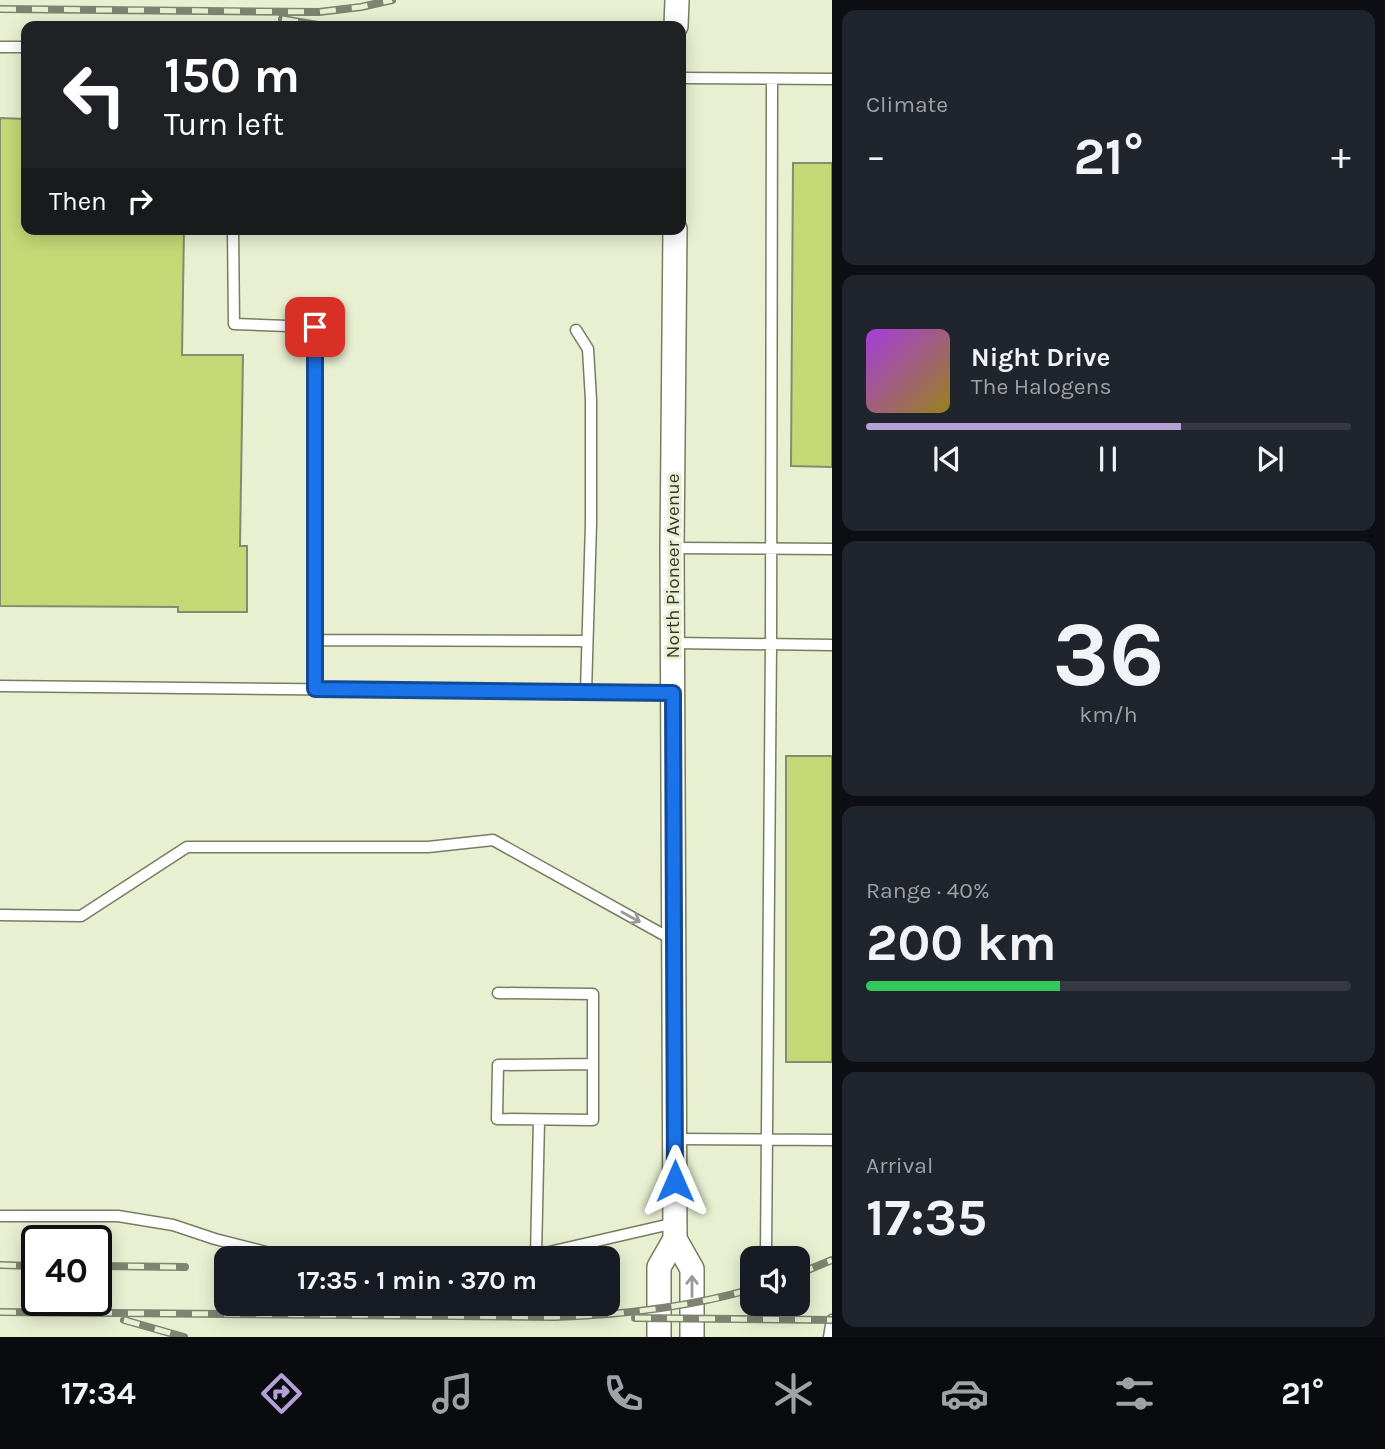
<!DOCTYPE html>
<meta charset="utf-8">
<style>
body{margin:0;font-family:Karla,sans-serif;background:#20242c;color:#f1f3f6;height:100vh;display:flex;flex-direction:column;font-size:26px;white-space:nowrap}
*{box-sizing:border-box;margin:0}
p{font-size:23px;color:#9ea1a6}
.icon{flex:none;width:38px;height:38px;fill:none;stroke:currentColor;stroke-width:2;stroke-linecap:round;stroke-linejoin:round}
.map{position:relative;flex:1;overflow:hidden}
.details{display:flex;flex-direction:column;gap:10px;padding:10px;background:#0d0f14;width:553px}
.details>*{flex:none}
.guide{position:absolute;left:21px;top:21px;width:665px;height:214px;border-radius:14px;box-shadow:0 4px 18px #0003;background:#202124;color:#fff;overflow:hidden}
.fabs{position:absolute;left:740px;top:1246px;display:grid;gap:14px}
.fabs a{display:grid;place-items:center;width:70px;height:70px;border-radius:14px;background:#171b24;box-shadow:0 4px 18px #0003;font-size:35px}
.speed{position:absolute;left:21px;top:1225px;display:flex;gap:14px;font-size:35px;font-weight:700;text-align:center}
.speed>*{display:grid;place-content:center;width:91px;height:91px;border-radius:50%;background:#171b24;box-shadow:0 4px 18px #0003;line-height:1}
.speed .limit{border:4px solid #111;border-radius:10px;background:#fff;color:#111}
.pin{position:absolute;display:grid;place-items:center;width:60px;height:60px;color:#fff;margin:-30px;border-radius:14px;box-shadow:0 4px 10px #0006}
.me{position:absolute;width:77px;margin:-38px;rotate:0deg;stroke-linejoin:round;filter:drop-shadow(0 0 5px #0008)}
.turn{display:flex;align-items:center;gap:24px;height:147px;padding:0 28px;font-size:32px}
.turn .icon{width:91px;height:91px;stroke-width:2.5}
.turn b{display:block;font-size:49px;line-height:60px}
.then{display:flex;align-items:center;height:66px;padding:0 28px;background:#0003;gap:14px;font-size:26px}
.big{font-size:52px;font-weight:700;line-height:1.1}
.details .tile{flex:1;display:flex;flex-direction:column;justify-content:center;gap:10px;min-width:0;padding:0 24px;border-radius:14px;background:#20242c}
.details .dial{align-items:center;gap:0}
.dial b{font-size:91px;line-height:1}
.song{display:flex;align-items:center;gap:21px}
.cover{width:84px;height:84px;border-radius:10px;background:linear-gradient(135deg,hsl(280 70% 55%),hsl(50 70% 35%))}
.played{height:7px;border-radius:4px;background:linear-gradient(90deg,#b5a1d8 65%,#363941 65%)}
.keys{display:flex;justify-content:space-around;direction:ltr}
.heat{display:flex;justify-content:space-between;align-items:center;font-size:38px;direction:ltr}
.charge{height:10px;border-radius:5px;background:linear-gradient(90deg,#34c759 40%,#363941 0)}
.trip{position:absolute;left:214px;top:1246px;width:406px;height:70px;border-radius:14px;background:#171b24;box-shadow:0 4px 18px #0003;font-weight:700;line-height:70px;text-align:center}
.dock{display:flex;height:112px;justify-content:space-around;align-items:center;background:#090b0e;color:#9ea1a6}
.dock .icon{width:49px;height:49px}
.dock .selected{color:#b5a1d8}
.dock b{font-size:32px;color:#f1f3f6}
main{display:flex;flex:1;min-height:0}
.map>svg:first-child{display:block}
</style>
<main>
<div class="map">
<svg width="832" height="1337" viewBox="0 0 832 1337">
<rect width="100%" height="100%" fill="#e9f0d2"/>
<!-- building -->
<path fill="#c6d876" stroke="#858b6f" stroke-width="2" d="M0,118L26,119V229H184L182,355H243L240,546H247V612H178V607L0,606Z
M793,163H832V467L791,466Z
M786,756H832V1062H786Z"/>
<g fill="none" stroke-linecap="round" stroke-linejoin="round">
<defs>
<path id="service" d="M0,47H26
M681,78L832,79
M233,229L234,324L315,327V689
M576,330L588,349L591,400V523L586,692
M673,548L832,549
M315,640L587,641
M673,643L832,645
M0,686L672,693
M0,915L81,916L187,847H428L493,840L673,940
M498,993L593,994V1120L497,1119L498,1065L593,1064
M675,1139L832,1140
M0,1216H118L173,1225L215,1239L289,1258
M766,1254L771,644L772,79
M536,1255L539,1120
M434,1258L536,1255L675,1223
M829,1337L832,1320"/>
<path id="tertiary" d="M676,26L677,0
M675,1239L692,1269V1337
M659,1337V1267L675,1239L672,548L675,229"/>
</defs>
<!-- service casing -->
<use href="#service" stroke="#777d62" stroke-width="13"/>
<!-- tertiary casing -->
<use href="#tertiary" stroke="#777d62" stroke-width="26"/>
<!-- service -->
<use href="#service" stroke="#fff" stroke-width="10"/>
<!-- tertiary -->
<use href="#tertiary" stroke="#fff" stroke-width="23"/>
<defs>
<path id="rail" d="M0,9L319,12L361,7L392,0
M282,19L324,26
M0,1265L37,1266
M96,1266L185,1267
M798,1274L832,1260
M0,1312L555,1317C621,1315 689,1307 752,1289
M635,1318L832,1320
M124,1320L184,1337"/>
</defs>
<!-- rail casing -->
<use href="#rail" stroke="#7f8371" stroke-width="8"/>
<!-- rail -->
<use href="#rail" stroke="#e9f0d2" stroke-width="5" stroke-dasharray="16" stroke-linecap="butt"/>
</g>
<!-- one-way arrows -->
<defs><path id="oneway-shaft" d="M-6 0H5M1.5-3L5.5 0L1.5 3" fill="none" stroke-width="1.6" stroke-linecap="round" stroke-linejoin="round" transform="scale(1.75)"/></defs>
<g stroke="#9a9b96">
<use href="#oneway-shaft" transform="translate(631 917) rotate(29)"/>
<use href="#oneway-shaft" transform="translate(692 1286) rotate(-90)"/>
</g>
<g fill="none" stroke-linecap="round" stroke-linejoin="round">
<defs>
<path id="route" d="M315,327V689L673,693L675,1181"/>
</defs>
<!-- route casing -->
<use href="#route" stroke="#114b97" stroke-width="18"/>
<!-- route -->
<use href="#route" stroke="#1a73e8" stroke-width="12"/>
</g>
<g text-anchor="middle" dominant-baseline="central" stroke-width="6" stroke-linejoin="round" paint-order="stroke">
<!-- street labels -->
<g font-size="19" fill="#35372c" stroke="#e9f0d2">
<text transform="translate(673 566) rotate(-90)">North Pioneer Avenue</text>
</g>
</g>
</svg>
<div class="fabs">
<a><svg class="icon" aria-label="sound" viewBox="0 0 24 24"><path d="M4 9h4l5-4v14l-5-4H4zM17 9q2 3 0 6"/></svg></a>
</div>
<div class="speed"><div class="limit">40</div></div>
<div class="pin" style="left:315px;top:327px;background:#d93025"><svg class="icon" aria-label="arrive" viewBox="0 0 24 24"><path d="M6 21V4h12l-3 4 3 4H6"/></svg></div>
<svg class="me" style="left:675px;top:1181px" viewBox="-20 -20 40 40"><path d="M0-17L14 15 0 8-14 15z" fill="#1a73e8" stroke="#fff" stroke-width="4"/></svg>
<div class="trip">17:35 · 1 min · 370 m</div>
<div class="guide">
<div class="turn"><svg class="icon" aria-label="left" viewBox="0 0 24 24"><path d="M17 20v-9H6M10 6l-5 5 5 5"/></svg><div><b>150 m</b>Turn left</div></div>
<div class="then">Then<svg class="icon" aria-label="right" viewBox="0 0 24 24"><path d="M7 20v-9h11M14 6l5 5-5 5"/></svg></div>
</div>
</div>
<section class="details">
<div class="tile"><p>Climate</p>
<div class="heat"><a>−</a><b class="big">21°</b><a>+</a></div>
</div>
<div class="tile">
<div class="song"><i class="cover"></i><div><b>Night Drive</b><p>The Halogens</p></div></div>
<div class="played"></div>
<div class="keys"><svg class="icon" aria-label="previous" viewBox="0 0 24 24"><path d="M18 5L8 12l10 7zM5 5v14"/></svg><svg class="icon" aria-label="pause" viewBox="0 0 24 24"><path d="M8 5v14M16 5v14"/></svg><svg class="icon" aria-label="next" viewBox="0 0 24 24"><path d="M6 5l10 7-10 7zM19 5v14"/></svg></div>
</div>
<div class="tile dial"><b>36</b><p>km/h</p></div>
<div class="tile"><p>Range · 40%</p><b class="big">200 km</b><div class="charge"></div></div>
<div class="tile"><p>Arrival</p><b class="big">17:35</b></div>
</section>
</main>
<nav class="dock">
<b>17:34</b>
<svg class="icon selected" aria-label="directions" viewBox="0 0 24 24"><path d="M12 3l9 9-9 9-9-9zM9 14v-3h6M13 9l2 2-2 2"/></svg>
<svg class="icon" aria-label="music" viewBox="0 0 24 24"><path d="M9 18V5l10-2v13"/><circle cx="6" cy="18" r="3"/><circle cx="16" cy="16" r="3"/></svg>
<svg class="icon" aria-label="phone" viewBox="0 0 24 24"><path d="M5 4h4l2 5-3 2q2 4 5 5l2-3 5 2v4C11 20 4 13 5 4z"/></svg>
<svg class="icon" aria-label="climate" viewBox="0 0 24 24"><path d="M12 3v18M4 7l16 10M4 17L20 7"/></svg>
<svg class="icon" aria-label="car" viewBox="0 0 24 24"><path d="M5 17H2v-5l4-1 3-4h7l3 4 3 1v5h-3M9 17h6M6 11h13"/><circle cx="7" cy="17" r="2"/><circle cx="17" cy="17" r="2"/></svg>
<svg class="icon" aria-label="filters" viewBox="0 0 24 24"><path d="M4 7h16M4 17h16"/><circle cx="9" cy="7" r="2"/><circle cx="15" cy="17" r="2"/></svg>
<b>21°</b>
</nav>
